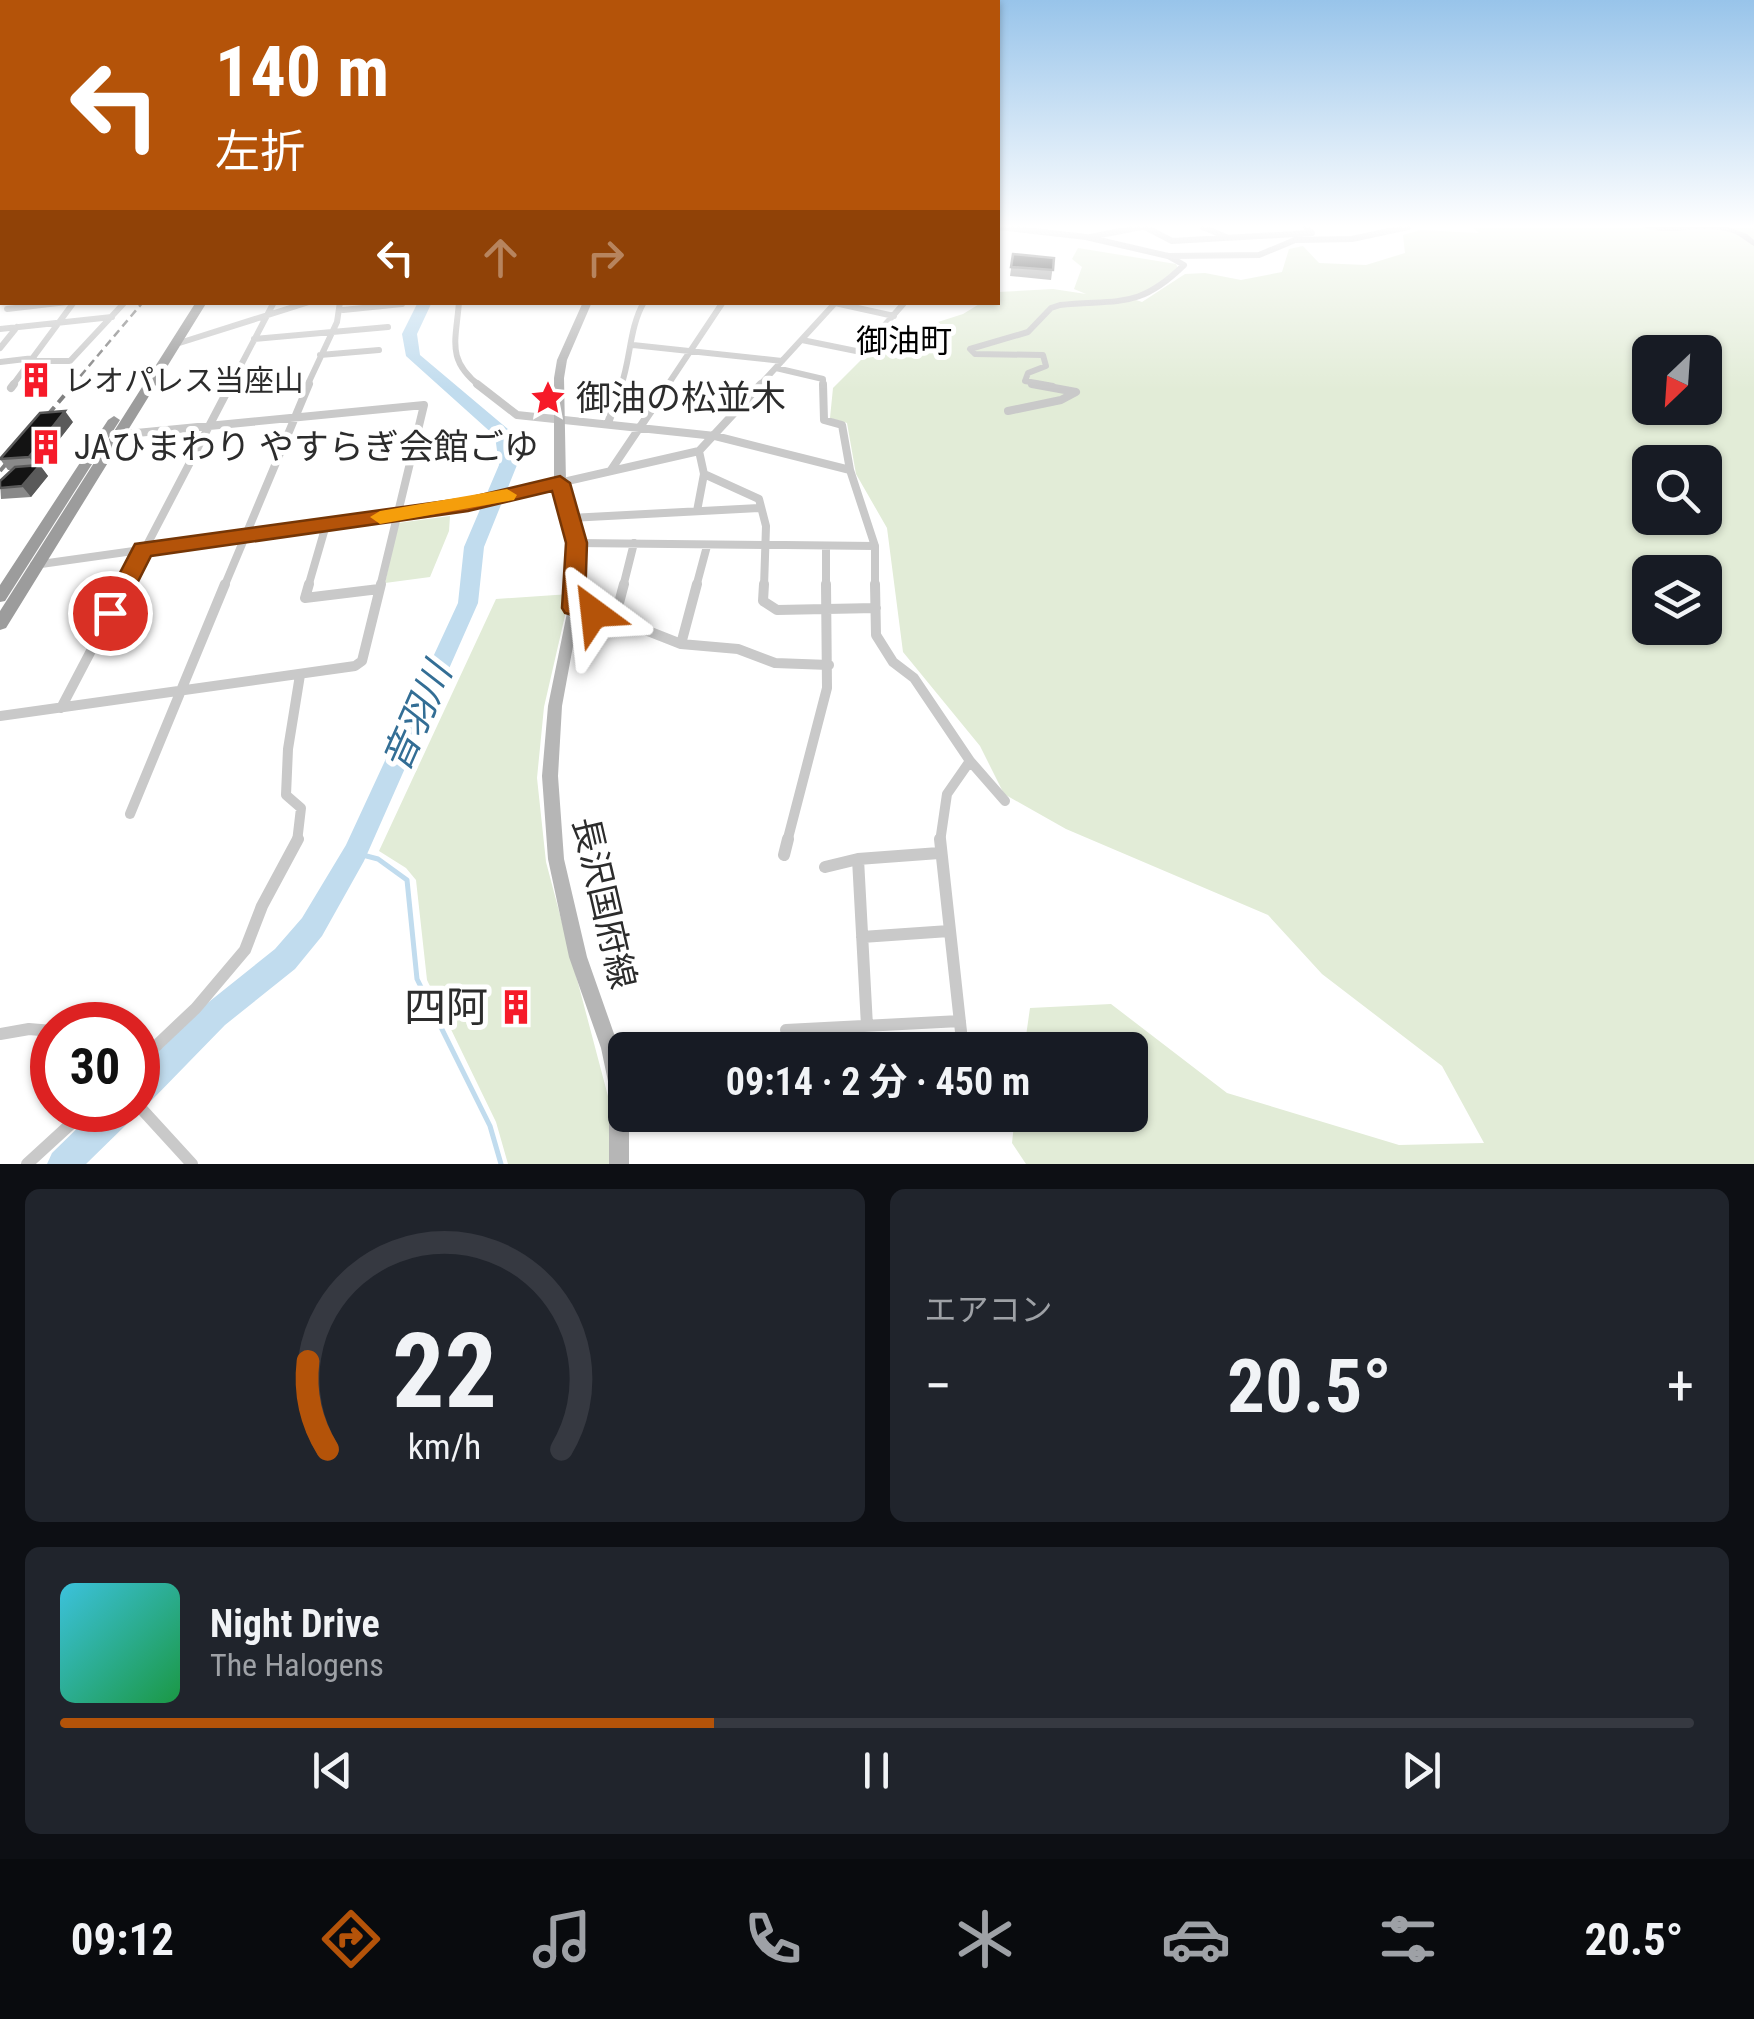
<!DOCTYPE html>
<html lang="ja">
<meta charset="utf-8">
<style>
body{margin:0;font-family:"Roboto Condensed","Noto Sans JP",sans-serif;background:#20242c;color:#f1f3f6;height:100vh;display:flex;flex-direction:column;font-size:38px;white-space:nowrap}
*{box-sizing:border-box;margin:0}
p{font-size:32px;color:#9ea1a6}
.icon{flex:none;width:55px;height:55px;fill:none;stroke:currentColor;stroke-width:2;stroke-linecap:round;stroke-linejoin:round}
.map{position:relative;height:1164px;overflow:hidden}
.sheet{display:flex;flex-direction:column;gap:25px;padding:25px;background:#0d0f14;flex:1}
.sheet>*{flex:none}
.hud{position:absolute;left:0px;top:0px;width:1000px;height:305px;box-shadow:0 2px 8px #0004;background:#b45309;color:#fff;overflow:hidden}
.needle{width:65px;rotate:205deg}
.tools{position:absolute;left:1632px;top:335px;display:grid;gap:20px}
.tools a{display:grid;place-items:center;width:90px;height:90px;border-radius:15px;background:#171b24;box-shadow:0 2px 8px #0004;font-size:50px}
.speed{position:absolute;left:30px;top:1002px;display:flex;gap:20px;font-size:50px;font-weight:700;text-align:center}
.speed>*{display:grid;place-content:center;width:130px;height:130px;border-radius:50%;background:#171b24;box-shadow:0 2px 8px #0004;line-height:1}
.speed .limit{border:15px solid #d22;background:#fff;color:#111}
.pin{position:absolute;display:grid;place-items:center;width:85px;height:85px;color:#fff;margin:-42px;border:5px solid #fff;border-radius:50%;box-shadow:0 2px 10px #0007}
.me{position:absolute;width:110px;margin:-55px;rotate:330deg;stroke-linejoin:round;filter:drop-shadow(0 0 8px #0008)}
.turn{display:flex;align-items:center;gap:35px;height:210px;padding:0 50px;font-size:45px}
.turn .icon{width:130px;height:130px;stroke-width:2.5}
.turn b{display:block;font-size:70px;line-height:85px}
.lanes{display:flex;align-items:center;height:95px;padding:0 50px;background:#0003;justify-content:center;gap:50px;direction:ltr}
.lanes .off{opacity:.35}
.big{font-size:75px;font-weight:700;line-height:1.1}
.sheet .widget{flex:1;display:flex;flex-direction:column;justify-content:center;gap:15px;min-width:0;padding:0 35px;border-radius:15px;background:#20242c}
.sheet .dial{align-items:center;gap:0}
.dial svg{height:260px;overflow:visible;fill:none;stroke:#363941;stroke-width:7;stroke-linecap:round;text-anchor:middle}
.dial text{fill:#f1f3f6;stroke:none}
.song{display:flex;align-items:center;gap:30px}
.cover{width:120px;height:120px;border-radius:15px;background:linear-gradient(135deg,hsl(190 70% 55%),hsl(140 70% 35%))}
.played{height:10px;border-radius:5px;background:linear-gradient(90deg,#b45309 40%,#363941 40%)}
.keys{display:flex;justify-content:space-around;direction:ltr}
.heat{display:flex;justify-content:space-between;align-items:center;font-size:55px;direction:ltr}
.sheet .tiles{flex:1;display:grid;gap:25px;grid-template-columns:1fr 1fr}
.widget:last-child{grid-column:span 2}
.trip{position:absolute;left:608px;top:1032px;width:540px;height:100px;border-radius:15px;background:#171b24;box-shadow:0 2px 8px #0004;font-weight:700;line-height:100px;text-align:center}
.menu{display:flex;height:160px;justify-content:space-around;align-items:center;background:#090b0e;color:#9ea1a6}
.menu .icon{width:70px;height:70px}
.menu .on{color:#b45309}
.menu b{font-size:45px;color:#f1f3f6}
.map>svg:first-child{display:block}
</style>
<div class="map">
<svg width="1754" height="1164" viewBox="0 0 1754 1164">
<rect width="100%" height="100%" fill="#fff"/>
<!-- green -->
<path fill="#e2ecd7" fill-rule="evenodd" d="M1473,227H1754V1164H1026L1012,1143L1015,1115H1130V1050H1024L1030,1008L1111,1004L1227,1093L1399,1145L1484,1143L1442,1066L1322,974L1268,915L1066,829L1004,794L980,746L903,652L887,528L856,474L847,423L830,418L833,388L866,355L913,330L963,314L981,303L998,302V292L1053,289L1086,294L1074,289L1082,267L1072,259L1078,248L1176,264L1178,268L1136,300L1142,302L1185,274L1205,273L1241,280L1282,272L1289,249L1303,246L1319,263L1366,265L1405,253L1403,235L1421,230L1479,233ZM1650,352H1705V408H1650ZM1650,462H1705V518H1650ZM1650,572H1705V628H1650Z
M450,516L449,531L430,577L385,583L398,523Z
M570,594L544,707L537,778L546,862L609,1100L610,1164H508L496,1122L427,980L416,880L406,868L379,851L496,599Z"/>
<g fill="none" stroke-linecap="round" stroke-linejoin="round">
<!-- stream -->
<path stroke="#c1dcee" stroke-width="5" d="M355,853L378,859L407,880L417,979L490,1126L501,1164"/>
<!-- river -->
<path fill="#c1dcee" fill-rule="evenodd" d="M418,302H432L417,334L420,355L509,430L517,465L484,547L478,603L364,861L322,936L295,969L225,1025L149,1103L138,1107V1071L205,1005L275,949L302,918L346,845L458,603L464,547L499,465L495,436L406,356L402,334Z
M96,1110H135L130,1121L86,1164H47L52,1153Z"/>
<!-- minor-far3 -->
<path stroke="#c9c9c9" stroke-width="6" d="M998,227L1086,237L1168,256L1259,255L1295,240L1352,239L1408,227
M1145,227L1172,241L1312,233L1306,227
M1203,227L1226,237
M1090,237L1141,227
M459,302C456,341 446,360 480,386
M835,303L894,316
M7,309L67,302
M343,310L402,304
M0,329L112,317
M254,339L388,327
M802,340L861,352L905,302
M173,345L309,302
M633,345L782,361
M0,348L17,327
M320,355L379,350
M32,361H70L125,302
M0,362L34,358
M776,368L823,379V386
M12,386L74,302
M230,386L274,302
M307,386L337,322L340,302
M621,386C631,358 629,328 644,302
M667,386L723,302
M759,386L836,302
M1053,386L1025,381L1028,373L1046,366L1043,355L975,354L970,349L1028,332L1051,308L1060,305C1118,299 1138,310 1184,265L1168,256"/>
<!-- minor-far2 -->
<path stroke="#c9c9c9" stroke-width="8" d="M477,384L517,415L715,436L850,470L842,425L824,420L823,384
M11,388L14,384
M1008,411L1061,400L1076,392L1032,384
M608,423L622,384
M116,435L424,405L380,587
M699,451L704,474L759,499L766,526L764,587
M611,470L669,384
M850,470L875,546V587
M697,511L704,474
M570,518L759,508
M576,543L875,546
M826,546V587
M34,565L467,504L699,451L761,384
M125,587L231,384
M224,587L309,384
M308,587L326,525
M623,587L634,543
M696,587L707,546"/>
<!-- minor-far1 -->
<path stroke="#c9c9c9" stroke-width="10" d="M309,584L305,598L379,589
M764,584L763,601L777,610L876,608
M875,584L876,635L893,662L914,678L970,761L1005,801
M574,608L615,618L681,644L738,649L775,663L829,665
M615,618L624,584
M681,644L697,584
M61,708L126,584
M0,716L355,666L362,661L381,584
M130,814L225,584
M297,842L301,808L286,795L288,749L300,675
M787,842L827,688L826,584
M940,842L947,794L970,761"/>
<!-- minor -->
<path stroke="#c9c9c9" stroke-width="12" d="M940,839L963,1050
M784,855L788,839
M858,859L867,1026
M825,867L858,859L939,853
M862,937L949,931
M786,1030L960,1021
M0,1034L29,1029L52,1031
M138,1063L196,1008L245,950L262,906L298,839
M138,1105L192,1164
M27,1164L86,1110"/>
<!-- secondary -->
<path fill="#b6b6b6" fill-rule="evenodd" d="M1642,227H1728L1747,234L1754,240V246C1747,242 1741,236 1733,233C1704,223 1670,237 1642,227Z
M583,302H592L567,360L564,378L566,483L582,543L580,608L562,706L558,776L564,859L587,957L619,1048L625,1071V1115H629V1164H609V1086L601,1048L569,957L548,859L542,776L548,706L568,608L570,543L554,483V378L557,360Z"/>
<!-- trunk -->
<path fill="#9c9c9c" fill-rule="evenodd" d="M196,302H207L6,628L0,630V611Z
M114,416L120,420L5,601L0,602V585L108,420Z"/>
<!-- rail-far1 -->
<path stroke="#818181" stroke-width="2.5" stroke-dasharray="8 5" stroke-linecap="butt" d="M72,386L143,302"/>
<!-- rail -->
<path stroke="#818181" stroke-width="4" stroke-dasharray="9 6" stroke-linecap="butt" d="M0,471L74,384"/>
</g>
<!-- wall -->
<path fill="#898989" d="M1013,254L1054,258L1051,280L1010,276Z
M73,422L39,465L48,476L31,497L1,499L0,481L12,470H8L0,459Z"/>
<!-- shaded-wall -->
<path fill="#5a5a5a" d="M65,411L73,422L37,468L29,457Z
M40,465L48,476L31,497L22,486Z
M521,993L526,1011L509,1018L507,1015Z"/>
<!-- building -->
<path fill="#131313" stroke="#5a5a5a" stroke-width="2.5" d="M1013,254L1054,258L1053,270L1011,267Z
M65,411L29,457L0,459L40,413Z
M40,465L22,486L0,488V481L15,467Z
M521,993L524,1008L507,1015L504,1000Z"/>
<!-- sky -->
<linearGradient id="sky" x2="0" y2="1"><stop stop-color="#98c4ea"/><stop offset="0.58" stop-color="#fff"/><stop offset="1" stop-color="#fff" stop-opacity="0"/></linearGradient>
<rect width="1754" height="390" fill="url(#sky)"/>
<!-- route -->
<path fill="#b45309" stroke="#753606" stroke-width="2.5" d="M560,476L570,483L587,543L585,602L603,607L606,613L594,621L565,613L562,608L566,543L552,491L468,511L151,556L119,619H102L99,613L135,544L468,498Z"/>
<!-- slow -->
<path fill="#f59e0b" d="M507,489L517,495L514,500L380,524L370,517L380,511Z"/>
<!-- icons -->
<defs>
<symbol id="building-bare" viewBox="-9 -9 18 18"><path d="M-4-6H4V6H1V3H-1V6H-4ZM-2.5-4.3h1.7v1.8h-1.7ZM.8-4.3h1.7v1.8H.8ZM-2.5-1h1.7V.8h-1.7ZM.8-1h1.7V.8H.8Z" fill="#f61a29" stroke="#fff" stroke-width="2.5" paint-order="stroke"/></symbol>
<symbol id="sight-bare" viewBox="-9 -9 18 18"><path d="M0-6L1.8-2.2L6-1.7L2.9 1.2L3.7 5.4L0 3.3L-3.7 5.4L-2.9 1.2L-6-1.7L-1.8-2.2Z" fill="#f61a29" stroke="#fff" stroke-width="2.5" paint-order="stroke"/></symbol>
</defs>
<g fill-rule="evenodd">
<use href="#building-bare" x="11" y="355" width="50" height="50"/>
<use href="#sight-bare" x="523" y="373" width="50" height="50"/>
<use href="#building-bare" x="21" y="422" width="50" height="50"/>
<use href="#building-bare" x="491" y="982" width="50" height="50"/>
</g>
<g text-anchor="middle" dominant-baseline="central" stroke-width="10" stroke-linejoin="round" paint-order="stroke">
<!-- far-poi labels -->
<g font-size="30" fill="#2c2c2c" stroke="#fff" text-anchor="start">
<text x="64" y="380">レオパレス当座山</text>
</g>
<!-- far-quarter labels -->
<g font-size="32" fill="#000" stroke="#fff">
<text x="904" y="341">御油町</text>
</g>
<!-- poi labels -->
<g font-size="35" fill="#2c2c2c" stroke="#fff" text-anchor="start">
<text x="576" y="398">御油の松並木</text>
<text x="74" y="447">JAひまわり やすらぎ会館ごゆ</text>
</g>
<!-- street labels -->
<g font-size="35" fill="#2c2c2c" stroke="#fff">
<text transform="translate(604 903) rotate(77)">長沢国府線</text>
</g>
<!-- water labels -->
<g font-size="38" font-style="italic" fill="#336e95" stroke="#fff">
<text transform="translate(417 717) rotate(-66)">音羽川</text>
</g>
<!-- near-poi labels -->
<g font-size="42" fill="#2c2c2c" stroke="#fff" text-anchor="end">
<text x="488" y="1007">四阿</text>
</g>
</g>
</svg>
<div class="tools">
<a><svg class="needle" viewBox="-14 -14 28 28"><path d="M0-13l5 13h-10z" fill="#e53935"/><path d="M0 13l5-13h-10z" fill="#9ea1a6"/></svg></a>
<a><svg class="icon" aria-label="search" viewBox="0 0 24 24"><circle cx="10" cy="10" r="6"/><path d="M15 15l6 6"/></svg></a>
<a><svg class="icon" aria-label="layers" viewBox="0 0 24 24"><path d="M12 4l9 5-9 5-9-5zM3 14l9 5 9-5"/></svg></a>
</div>
<div class="speed"><div class="limit">30</div></div>
<div class="pin" style="left:110px;top:613px;background:#d93025"><svg class="icon" aria-label="arrive" viewBox="0 0 24 24"><path d="M6 21V4h12l-3 4 3 4H6"/></svg></div>
<svg class="me" style="left:594px;top:613px" viewBox="-20 -20 40 40"><path d="M0-17L14 15 0 8-14 15z" fill="#b45309" stroke="#fff" stroke-width="4"/></svg>
<div class="trip">09:14 · 2 分 · 450 m</div>
<div class="hud">
<div class="turn"><svg class="icon" aria-label="left" viewBox="0 0 24 24"><path d="M17 20v-9H6M10 6l-5 5 5 5"/></svg><div><b>140 m</b>左折</div></div>
<div class="lanes"><svg class="icon" aria-label="left" viewBox="0 0 24 24"><path d="M17 20v-9H6M10 6l-5 5 5 5"/></svg><svg class="icon off" aria-label="ahead" viewBox="0 0 24 24"><path d="M12 20V5M6 11l6-6 6 6"/></svg><svg class="icon off" aria-label="right" viewBox="0 0 24 24"><path d="M7 20v-9h11M14 6l5 5-5 5"/></svg></div>
</div>
</div>
<section class="sheet">
<div class="tiles">
<div class="widget dial"><svg viewBox="0 0 100 80">
<path d="M14 69A42 42 0 1 1 86 69"/>
<path d="M14 69A42 42 0 0 1 8 42" stroke="#b45309"/>
<text x="50" y="56" font-size="32" font-weight="700">22</text>
<text x="50" y="72" font-size="11">km/h</text>
</svg></div>
<div class="widget"><p>エアコン</p>
<div class="heat"><a>−</a><b class="big">20.5°</b><a>+</a></div>
</div>
<div class="widget">
<div class="song"><i class="cover"></i><div><b>Night Drive</b><p>The Halogens</p></div></div>
<div class="played"></div>
<div class="keys"><svg class="icon" aria-label="previous" viewBox="0 0 24 24"><path d="M18 5L8 12l10 7zM5 5v14"/></svg><svg class="icon" aria-label="pause" viewBox="0 0 24 24"><path d="M8 5v14M16 5v14"/></svg><svg class="icon" aria-label="next" viewBox="0 0 24 24"><path d="M6 5l10 7-10 7zM19 5v14"/></svg></div>
</div>
</div>
</section>
<nav class="menu">
<b>09:12</b>
<svg class="icon on" aria-label="directions" viewBox="0 0 24 24"><path d="M12 3l9 9-9 9-9-9zM9 14v-3h6M13 9l2 2-2 2"/></svg>
<svg class="icon" aria-label="music" viewBox="0 0 24 24"><path d="M9 18V5l10-2v13"/><circle cx="6" cy="18" r="3"/><circle cx="16" cy="16" r="3"/></svg>
<svg class="icon" aria-label="phone" viewBox="0 0 24 24"><path d="M5 4h4l2 5-3 2q2 4 5 5l2-3 5 2v4C11 20 4 13 5 4z"/></svg>
<svg class="icon" aria-label="climate" viewBox="0 0 24 24"><path d="M12 3v18M4 7l16 10M4 17L20 7"/></svg>
<svg class="icon" aria-label="car" viewBox="0 0 24 24"><path d="M5 17H2v-5l4-1 3-4h7l3 4 3 1v5h-3M9 17h6M6 11h13"/><circle cx="7" cy="17" r="2"/><circle cx="17" cy="17" r="2"/></svg>
<svg class="icon" aria-label="filters" viewBox="0 0 24 24"><path d="M4 7h16M4 17h16"/><circle cx="9" cy="7" r="2"/><circle cx="15" cy="17" r="2"/></svg>
<b>20.5°</b>
</nav>
